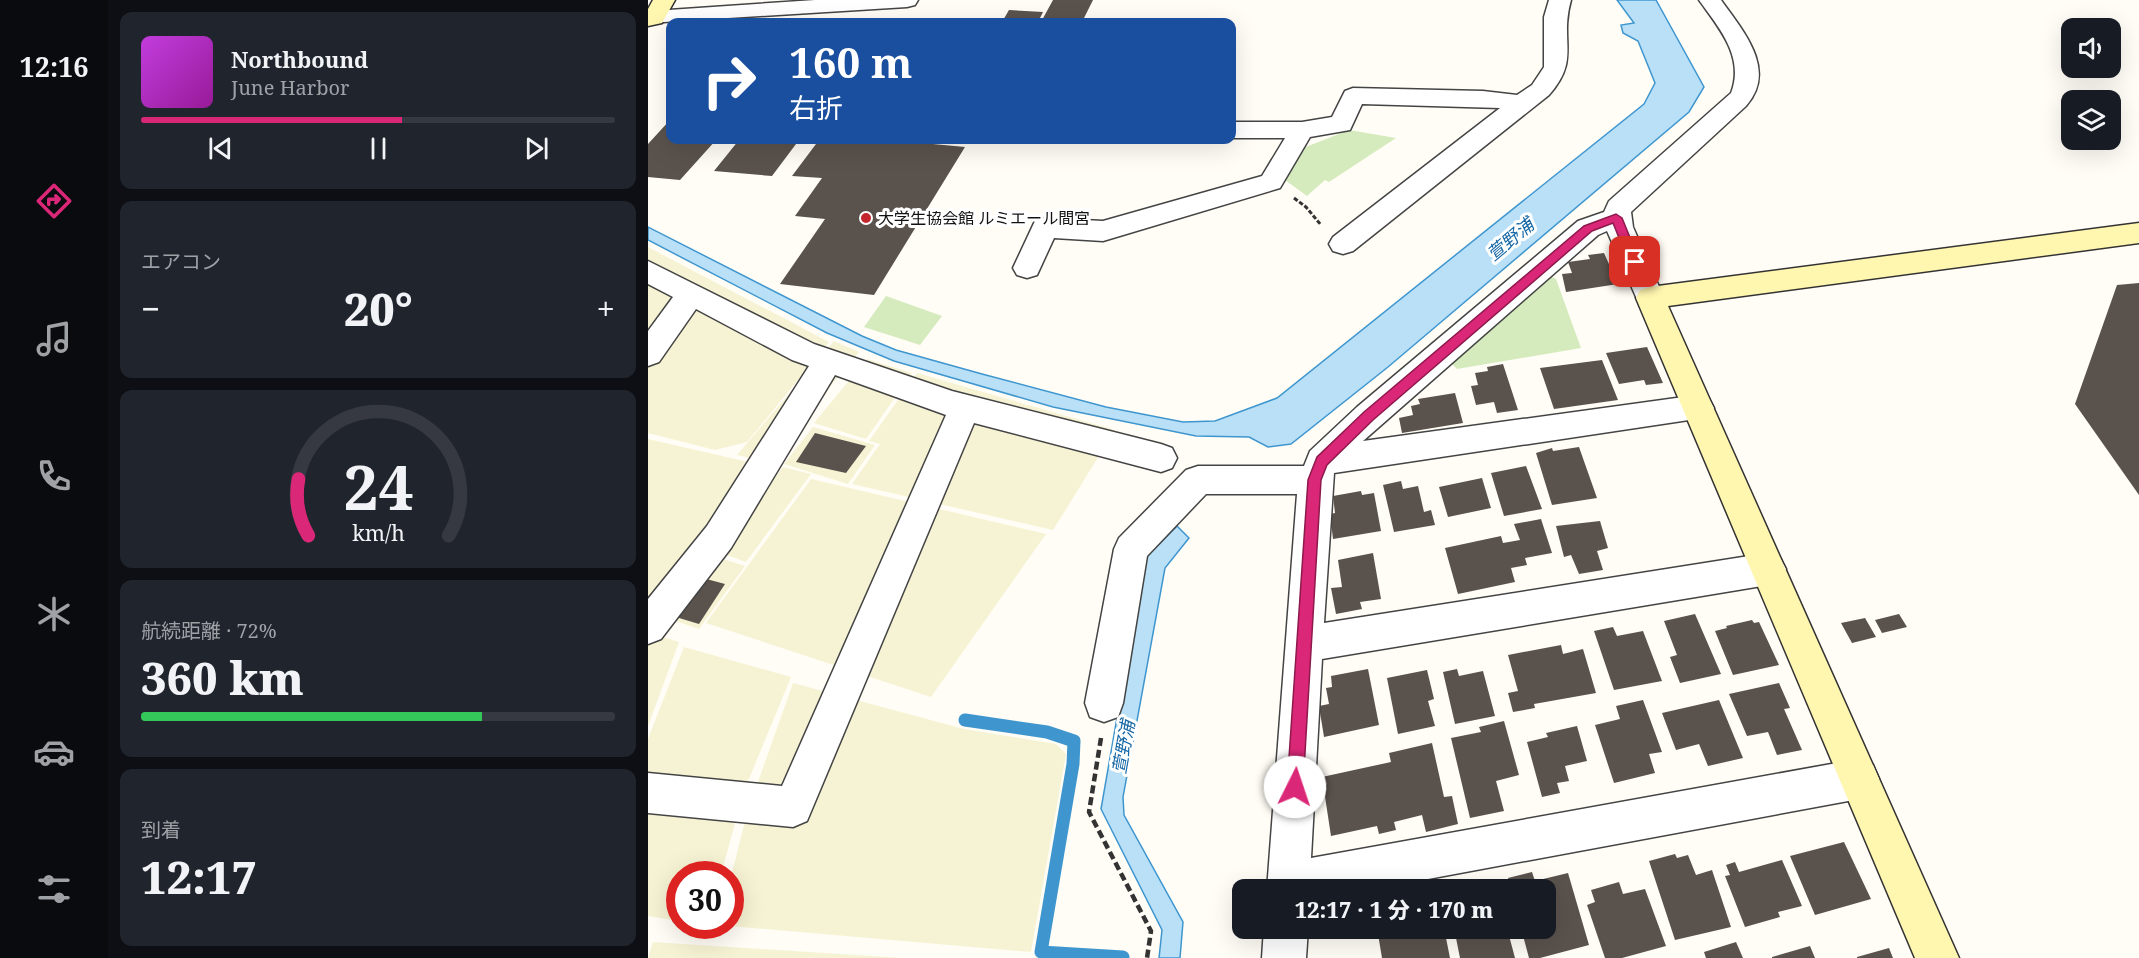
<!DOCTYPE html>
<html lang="ja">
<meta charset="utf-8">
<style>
body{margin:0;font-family:"Noto Serif","Noto Sans JP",serif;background:#20242c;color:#f1f3f6;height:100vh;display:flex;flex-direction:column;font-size:22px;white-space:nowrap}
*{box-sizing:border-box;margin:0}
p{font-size:20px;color:#9ea1a6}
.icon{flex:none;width:33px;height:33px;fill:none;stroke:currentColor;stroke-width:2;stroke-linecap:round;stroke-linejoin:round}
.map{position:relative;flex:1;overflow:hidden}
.drawer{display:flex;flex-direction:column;gap:12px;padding:12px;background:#0d0f14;width:540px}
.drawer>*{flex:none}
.hud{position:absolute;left:18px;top:18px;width:570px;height:126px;border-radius:12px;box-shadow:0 6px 24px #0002;background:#1a4fa0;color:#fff;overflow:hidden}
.buttons{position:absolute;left:1413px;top:18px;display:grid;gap:12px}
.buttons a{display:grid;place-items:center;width:60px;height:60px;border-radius:12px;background:#171b24;box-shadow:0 6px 24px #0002;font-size:30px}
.speed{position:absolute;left:18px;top:861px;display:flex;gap:12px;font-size:30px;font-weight:700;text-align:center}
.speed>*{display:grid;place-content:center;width:78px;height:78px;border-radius:50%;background:#171b24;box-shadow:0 6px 24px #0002;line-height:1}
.speed .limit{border:9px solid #d22;background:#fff;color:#111}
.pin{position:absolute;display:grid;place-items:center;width:51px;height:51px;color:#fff;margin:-26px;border-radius:12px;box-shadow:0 3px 9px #0006}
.me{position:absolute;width:66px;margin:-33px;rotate:4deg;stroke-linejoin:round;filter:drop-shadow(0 0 4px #0008)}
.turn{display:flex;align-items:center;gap:21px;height:126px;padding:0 24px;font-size:27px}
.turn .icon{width:78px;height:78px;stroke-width:2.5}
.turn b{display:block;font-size:42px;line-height:51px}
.big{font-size:45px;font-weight:800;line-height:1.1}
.drawer .tile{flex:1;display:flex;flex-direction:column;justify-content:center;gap:9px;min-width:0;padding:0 21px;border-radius:12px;background:#20242c}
.drawer .dial{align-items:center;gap:0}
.dial svg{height:156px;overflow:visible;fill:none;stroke:#363941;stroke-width:7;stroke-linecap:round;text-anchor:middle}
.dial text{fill:#f1f3f6;stroke:none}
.song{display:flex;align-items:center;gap:18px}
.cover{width:72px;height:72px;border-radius:9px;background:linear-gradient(135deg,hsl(290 70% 55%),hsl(300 70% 35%))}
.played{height:6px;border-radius:3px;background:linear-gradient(90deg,#db2777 55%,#363941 55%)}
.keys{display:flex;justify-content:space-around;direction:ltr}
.heat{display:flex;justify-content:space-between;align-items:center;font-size:33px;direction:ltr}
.charge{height:9px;border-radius:4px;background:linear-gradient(90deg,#34c759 72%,#363941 0)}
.trip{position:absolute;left:584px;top:879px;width:324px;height:60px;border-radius:12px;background:#171b24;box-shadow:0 6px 24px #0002;font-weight:800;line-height:60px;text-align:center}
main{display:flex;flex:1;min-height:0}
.menu{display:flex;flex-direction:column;width:108px;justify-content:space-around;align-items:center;background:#090b0e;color:#9ea1a6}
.menu .icon{width:42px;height:42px}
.menu .selected{color:#db2777}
.menu b{font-size:27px;color:#f1f3f6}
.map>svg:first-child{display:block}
</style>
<main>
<nav class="menu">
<b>12:16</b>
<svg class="icon selected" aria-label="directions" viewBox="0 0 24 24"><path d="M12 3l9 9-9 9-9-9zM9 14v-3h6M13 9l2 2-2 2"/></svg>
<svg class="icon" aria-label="music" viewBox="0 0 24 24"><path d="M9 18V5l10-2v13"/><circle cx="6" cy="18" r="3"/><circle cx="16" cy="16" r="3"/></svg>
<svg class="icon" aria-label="phone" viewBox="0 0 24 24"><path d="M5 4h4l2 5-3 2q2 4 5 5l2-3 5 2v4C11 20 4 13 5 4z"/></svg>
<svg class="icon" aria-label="climate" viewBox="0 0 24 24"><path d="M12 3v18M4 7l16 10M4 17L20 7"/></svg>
<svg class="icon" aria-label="car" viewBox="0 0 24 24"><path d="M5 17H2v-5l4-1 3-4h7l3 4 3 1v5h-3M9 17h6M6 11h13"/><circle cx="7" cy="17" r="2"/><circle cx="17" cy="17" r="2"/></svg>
<svg class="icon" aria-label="filters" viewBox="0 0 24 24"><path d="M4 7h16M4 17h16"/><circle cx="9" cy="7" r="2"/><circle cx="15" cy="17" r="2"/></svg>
</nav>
<section class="drawer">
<div class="tile">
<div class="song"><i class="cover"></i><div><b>Northbound</b><p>June Harbor</p></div></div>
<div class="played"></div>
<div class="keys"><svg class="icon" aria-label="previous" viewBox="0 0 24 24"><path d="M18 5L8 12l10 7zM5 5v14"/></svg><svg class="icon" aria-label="pause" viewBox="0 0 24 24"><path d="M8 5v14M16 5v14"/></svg><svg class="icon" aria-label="next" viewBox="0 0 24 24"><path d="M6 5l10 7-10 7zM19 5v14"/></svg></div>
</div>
<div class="tile"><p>エアコン</p>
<div class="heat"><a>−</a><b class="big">20°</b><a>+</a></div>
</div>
<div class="tile dial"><svg viewBox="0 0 100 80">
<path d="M14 69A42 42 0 1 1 86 69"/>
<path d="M14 69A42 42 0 0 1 9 40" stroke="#db2777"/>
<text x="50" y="56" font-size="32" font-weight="700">24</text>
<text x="50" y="72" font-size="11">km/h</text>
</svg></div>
<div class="tile"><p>航続距離 · 72%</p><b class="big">360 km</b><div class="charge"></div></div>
<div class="tile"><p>到着</p><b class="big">12:17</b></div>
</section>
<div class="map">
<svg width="1491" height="958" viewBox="0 0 1491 958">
<rect width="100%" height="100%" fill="#fffdf5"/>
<!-- farmland -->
<path fill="#f6f3d4" d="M0,247L181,342L99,442L67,450L0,433Z
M186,341L211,352L119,462L89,455Z
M219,359L264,373L218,439L166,423Z
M269,373L467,430L405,530L204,484L232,444L221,441Z
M165,427L227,445L200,484L136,464Z
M0,439L113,465L0,613Z
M135,467L163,474L98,562L68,551Z
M163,479L398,534L283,697L58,623Z
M63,555L97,566L51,629L13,616Z
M2,633L31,642L0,726V636Z
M36,647L143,677L96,791L73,874H32L31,921L0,916V739Z
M145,683L316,729L408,744L418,754L383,952L81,926L83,877L99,813Z
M5,942L254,958H0Z"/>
<!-- green -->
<path fill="#d5ebbd" d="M701,130L748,138L681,182L677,180L659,196L637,180L655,148Z
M901,275L908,279L933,348L809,369L801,361Z
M238,296L294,316L272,345L216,327Z"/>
<!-- water -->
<path fill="#b9e0f7" stroke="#3f96cf" stroke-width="1.5" d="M969,0H1008L1056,87L1041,112L740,367L643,444L620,447L601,437L548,436L405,407L246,361L179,333L0,240V227L214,336L248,350L334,374L458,407L535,422L567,421L629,398L996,104L1007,83L990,41L975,33L973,25L986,23Z
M529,526L541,538L517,568L475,797L476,815L535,922L532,958H511L514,930L453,809L497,558Z"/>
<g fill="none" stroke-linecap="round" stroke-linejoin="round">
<!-- stream -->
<path stroke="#3f96cf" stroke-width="13" d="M317,720L399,732L426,741L425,764L393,952L475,957"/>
</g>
<!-- building -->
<path fill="#5a524d" d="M405,0H445L434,22H393Z
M361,10L395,12L390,22H354Z
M22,120V140H68L32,180L0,177V144Z
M91,140H151L124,176L66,171Z
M171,140H242L317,147L226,295L132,284L177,219L147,216L174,178L144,176Z
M956,253L970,284L918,292L914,274L924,273L920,262L942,259L940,255Z
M1491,283V495L1427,404L1469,285Z
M999,347L1015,383L998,385L996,380L971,384L958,353Z
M954,360L970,400L906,409L892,368Z
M855,364L870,410L849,413L846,402L828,405L823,386L830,385L827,373L840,371L839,367Z
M807,393L815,423L754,433L751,418L765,415L763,406L772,404L770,399Z
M167,433L218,446L198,473L148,462Z
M931,447L949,498L904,505L888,453L904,448L905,451Z
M878,466L894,509L856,516L843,473Z
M834,478L843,508L800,517L791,487Z
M753,481L755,489L770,486L776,512L783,510L787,525L746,532L735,485Z
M713,491L714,495L726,493L733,531L685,539L682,514L687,513L685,496Z
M893,519L904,553L877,558L879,565L863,568L867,582L810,594L797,548L853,536L855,543L872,540L866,524Z
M952,521L960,548L949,551L955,570L931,574L923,555L916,557L908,526Z
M725,553L733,599L712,602L714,609L688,614L683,588L694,587L690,560Z
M51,577L77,584L51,624L21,615Z
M1047,614L1073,674L1032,683L1022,657L1029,655L1016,621Z
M1251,614L1259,627L1234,633L1227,620Z
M1217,618L1228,637L1204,643L1193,623Z
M1104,620L1106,623L1111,622L1131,665L1085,675L1067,631L1079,628L1078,626Z
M965,627L969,636L995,631L1014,681L966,690L946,631Z
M913,645L915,654L935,649L948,693L886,704L887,708L865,712L860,693L870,691L860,655Z
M720,669L731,725L676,737L671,706L681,704L678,688L684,687L683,676Z
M809,669L811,676L835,671L847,716L807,724L795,672Z
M779,670L786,699L780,701L787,726L750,734L739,678Z
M1131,683L1142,708L1136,709L1154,750L1129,755L1120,732L1099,736L1081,694Z
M995,700L1014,752L1001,754L1007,773L966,783L947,725L972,719L968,706Z
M1071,700L1095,758L1060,766L1051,744L1028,750L1014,713Z
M856,721L871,775L848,781L856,811L822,818L803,738L833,732L831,727Z
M929,726L939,761L917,766L921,781L909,783L912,793L894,797L879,742L900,737L898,733Z
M784,743L796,797L804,796L810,824L778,832L774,815L746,822L748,830L731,834L729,826L683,836L674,777L743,762L741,753Z
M1196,842L1223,899L1167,915L1142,856Z
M1027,854L1029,858L1040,855L1048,875L1064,870L1083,927L1027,940L1001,861Z
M1134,860L1154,906L1130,912L1132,917L1097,927L1077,876L1082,875L1078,865L1087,862L1091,872Z
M884,872L887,881L920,873L941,945L892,958H881L873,928H897V890H863L860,878Z
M971,882L975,894L997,889L1018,946L974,958H957L939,905L947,902L943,890Z
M729,928H796L802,958H734Z
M806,928H859L867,958H812Z
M1088,942L1095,958H1058L1056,952Z
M1162,946L1167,958H1124V957Z
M1241,948L1245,958H1209V957Z"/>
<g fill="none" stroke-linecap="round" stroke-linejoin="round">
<defs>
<path id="street" d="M167,0H270L267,5L259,7L0,23V13L6,11Z
M901,0H923C911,42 933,59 901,95L705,251L695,254L685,251L681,244L685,237L852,108L714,104L702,130L662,137L632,188L455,241L406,238L389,275L379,278L369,275L365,268L387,221L397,218L455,221L614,176L637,138H584V122H654L684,117L697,91L705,88L835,91L869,95L884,85L896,67V17Z
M1051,0H1073C1095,31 1130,70 1098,106L983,212L985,227L1016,298L1012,306L1002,309L992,306L959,231L950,235L715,441L1050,395L1061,399L1066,408L1061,417L686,473L676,623L1120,553L1132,558L1138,569L1132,580L1120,585L674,659L663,858L1211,759L1225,765L1231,779L1225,793L1211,799L721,890H619L649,494H558L499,556L475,703L470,717L456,722L442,717L437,703L466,549L471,538L538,470L550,466H656L662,451L709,407L930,221L956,212L961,201L1083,93C1097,57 1071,28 1051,0Z
M0,261L166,344L304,391L513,444L524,448L529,458L524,468L513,472L326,423L159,821L145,827L0,813V773L134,786L298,415L187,375L83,548L13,639L0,644V599L59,526L161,366L144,360L48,309L11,362L0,366V331L25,297L0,284Z
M616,928H660L658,958H614Z"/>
<path id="secondary" d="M5,0H27L14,23L0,26V9Z
M1491,223V243L1020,306L1311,958H1267L988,298L992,290L1002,287Z"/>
</defs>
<!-- street casing -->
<use href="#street" stroke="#444" stroke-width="3"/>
<!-- secondary casing -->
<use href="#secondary" stroke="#333" stroke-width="3"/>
<!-- path-far1 -->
<path stroke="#333" stroke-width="3" stroke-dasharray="4.5 2" stroke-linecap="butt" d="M646,198L658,207L673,225"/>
<!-- path -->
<path stroke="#333" stroke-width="4.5" stroke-dasharray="8 4" stroke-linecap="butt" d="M453,738L441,812L503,931L499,958"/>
<!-- street -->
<use href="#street" fill="#fff" fill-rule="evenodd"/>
<!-- secondary -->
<use href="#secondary" fill="#fff6b0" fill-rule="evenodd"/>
</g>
<!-- route -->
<path fill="#db2777" stroke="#8e194d" stroke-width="1.5" d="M968,214L974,218L992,262L991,265H982L965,223L944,231L725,420L679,465L673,480L655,787L653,793L647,795L641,793L639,787L660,480L669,457L716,412L936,226Z"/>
<!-- markers -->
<circle fill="#c4262e" stroke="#fff" stroke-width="2" cx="218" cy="218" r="6"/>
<g text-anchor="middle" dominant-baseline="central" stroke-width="6" stroke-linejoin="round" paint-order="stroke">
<!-- poi labels -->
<g font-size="16" fill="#111" stroke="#fff" text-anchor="start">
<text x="230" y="218">大学生協会館 ルミエール間宮</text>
</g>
<!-- water labels -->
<g font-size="18" font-style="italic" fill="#1768a6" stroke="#fff">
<text transform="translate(862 239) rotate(-40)">萱野浦</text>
<text transform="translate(475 747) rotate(-80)">萱野浦</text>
</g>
</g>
</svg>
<div class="buttons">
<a><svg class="icon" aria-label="sound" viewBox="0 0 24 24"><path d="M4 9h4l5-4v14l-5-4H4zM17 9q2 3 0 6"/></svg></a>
<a><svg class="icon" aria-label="layers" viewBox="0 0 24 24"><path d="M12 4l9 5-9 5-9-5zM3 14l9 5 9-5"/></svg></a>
</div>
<div class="speed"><div class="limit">30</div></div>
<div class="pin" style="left:987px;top:262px;background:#d93025"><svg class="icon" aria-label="arrive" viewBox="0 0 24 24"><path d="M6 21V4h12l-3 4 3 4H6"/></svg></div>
<svg class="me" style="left:647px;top:787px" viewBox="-20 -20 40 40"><circle r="19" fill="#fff"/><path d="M0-13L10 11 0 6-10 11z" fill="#db2777"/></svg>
<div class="trip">12:17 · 1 分 · 170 m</div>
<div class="hud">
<div class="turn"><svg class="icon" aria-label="right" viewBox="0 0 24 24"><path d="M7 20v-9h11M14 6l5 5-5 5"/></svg><div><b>160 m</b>右折</div></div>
</div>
</div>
</main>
